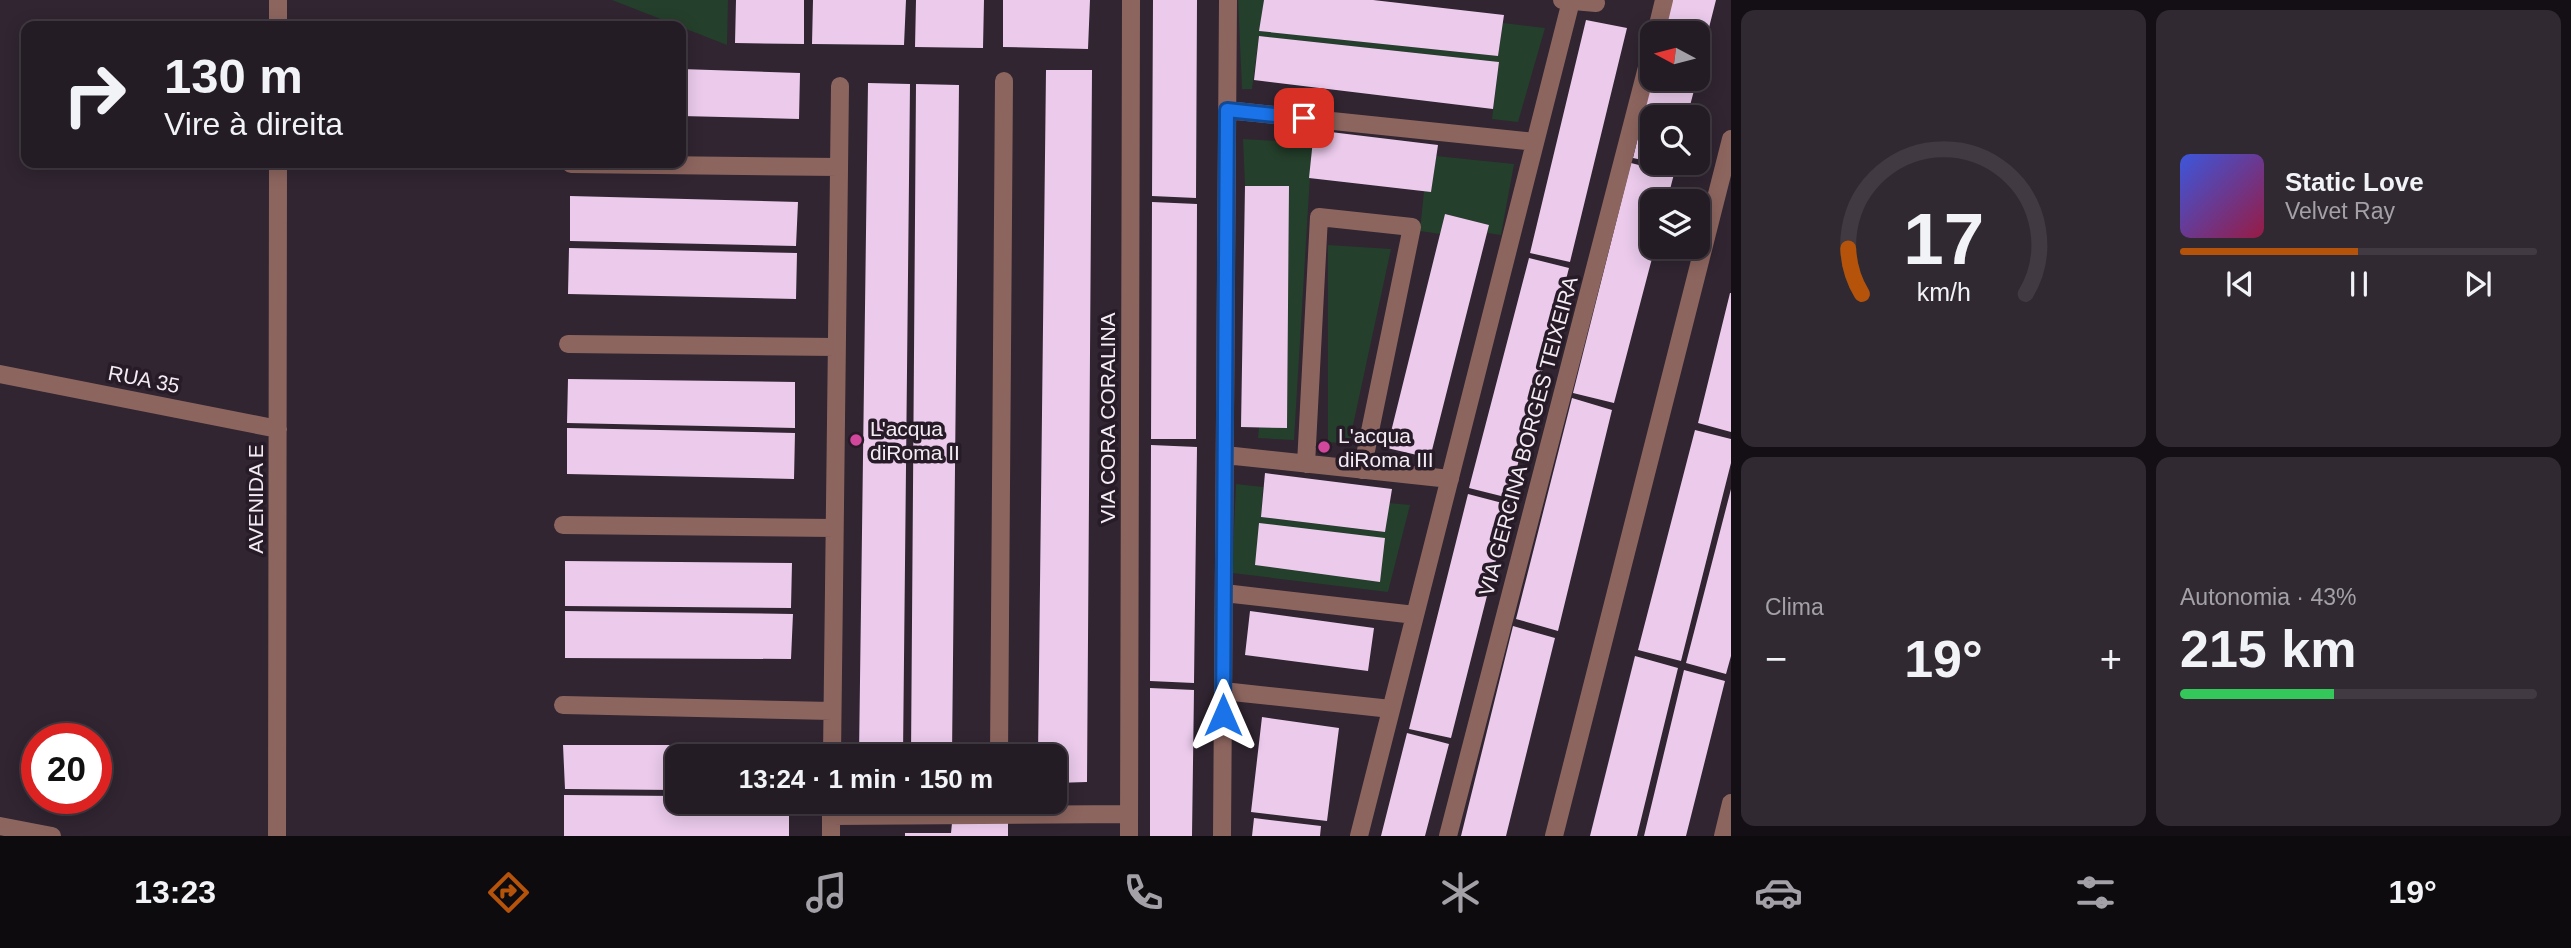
<!DOCTYPE html>
<html lang="pt">
<meta charset="utf-8">
<style>
body{margin:0;font-family:Helvetica,sans-serif;background:#302932;color:#f1f3f6;height:100vh;display:flex;flex-direction:column;font-size:26px;white-space:nowrap}
*{box-sizing:border-box;margin:0}
p{font-size:23px;color:#a3a1a7}
.icon{flex:none;width:38px;height:38px;fill:none;stroke:currentColor;stroke-width:2;stroke-linecap:round;stroke-linejoin:round}
.map{position:relative;flex:1;overflow:hidden}
.side{display:flex;flex-direction:column;gap:10px;padding:10px;background:#140f14;width:840px}
.side>*{flex:none}
.hud{position:absolute;left:21px;top:21px;width:665px;height:147px;border-radius:14px;box-shadow:0 4px 18px #0003,0 0 0 2px #413a42;background:#241c25;color:#f1f3f6;overflow:hidden}
.needle{width:46px;rotate:277deg}
.tools{position:absolute;left:1640px;top:21px;display:grid;gap:14px}
.tools a{display:grid;place-items:center;width:70px;height:70px;border-radius:14px;background:#241c25;box-shadow:0 4px 18px #0003,0 0 0 2px #413a42;font-size:35px}
.speed{position:absolute;left:21px;top:723px;display:flex;gap:14px;font-size:35px;font-weight:700;text-align:center}
.speed>*{display:grid;place-content:center;width:91px;height:91px;border-radius:50%;background:#241c25;box-shadow:0 4px 18px #0003,0 0 0 2px #413a42;line-height:1}
.speed .limit{border:10px solid #d22;background:#fff;color:#111}
.pin{position:absolute;display:grid;place-items:center;width:60px;height:60px;color:#fff;margin:-30px;border-radius:14px;box-shadow:0 4px 10px #0006}
.me{position:absolute;width:77px;margin:-38px;rotate:0deg;stroke-linejoin:round;filter:drop-shadow(0 0 5px #0008)}
.turn{display:flex;align-items:center;gap:24px;height:147px;padding:0 28px;font-size:32px}
.turn .icon{width:91px;height:91px;stroke-width:2.5}
.turn b{display:block;font-size:49px;line-height:60px}
.big{font-size:52px;font-weight:600;line-height:1.1}
.side .tile{flex:1;display:flex;flex-direction:column;justify-content:center;gap:10px;min-width:0;padding:0 24px;border-radius:14px;background:#302932}
.side .dial{align-items:center;gap:0}
.dial svg{height:182px;overflow:visible;fill:none;stroke:#413a42;stroke-width:7;stroke-linecap:round;text-anchor:middle}
.dial text{fill:#f1f3f6;stroke:none}
.song{display:flex;align-items:center;gap:21px}
.cover{width:84px;height:84px;border-radius:10px;background:linear-gradient(135deg,hsl(230 70% 55%),hsl(340 70% 35%))}
.played{height:7px;border-radius:4px;background:linear-gradient(90deg,#b45309 50%,#413a42 50%)}
.keys{display:flex;justify-content:space-around;direction:ltr}
.heat{display:flex;justify-content:space-between;align-items:center;font-size:38px;direction:ltr}
.charge{height:10px;border-radius:5px;background:linear-gradient(90deg,#34c759 43%,#413a42 0)}
.side .tiles{flex:1;display:grid;gap:10px;grid-template-columns:repeat(2,1fr)}
.trip{position:absolute;left:665px;top:744px;width:402px;height:70px;border-radius:14px;background:#241c25;box-shadow:0 4px 18px #0003,0 0 0 2px #413a42;font-weight:600;line-height:70px;text-align:center}
.menu{display:flex;height:112px;justify-content:space-around;align-items:center;background:#0e0b0f;color:#a3a1a7}
.menu .icon{width:49px;height:49px}
.menu .current{color:#b45309}
.menu b{font-size:32px;color:#f1f3f6}
main{display:flex;flex:1;min-height:0}
.map>svg:first-child{display:block}
</style>
<main>
<div class="map">
<svg width="1731" height="836" viewBox="0 0 1731 836">
<rect width="100%" height="100%" fill="#302531"/>
<!-- green -->
<path fill="#243f2b" d="M612,0H728L727,45Z
M1238,0H1264L1260,31L1498,56L1503,23L1545,28L1518,122L1492,119L1499,62L1259,36L1252,89H1242Z
M1243,139L1312,143L1294,440L1258,438L1259,427H1287L1289,187L1245,186Z
M1436,156L1514,164L1501,235L1487,233L1489,225L1445,214L1440,234L1420,231L1424,191H1431Z
M1328,245L1391,249L1349,444L1328,442Z
M1236,484L1263,487L1261,517L1385,532L1389,503L1410,505L1388,592L1232,573Z"/>
<!-- building -->
<path fill="#ebcaec" d="M736,0H804V44L735,43Z
M813,0H906L904,45L812,44Z
M916,0H984L983,48L915,47Z
M1003,0H1090L1088,49L1003,47Z
M1153,0H1197L1196,198L1152,196Z
M1264,0H1373L1504,15L1498,56L1259,31Z
M1672,0H1716L1698,71V33H1664Z
M1586,20L1627,28L1570,262L1530,253Z
M1259,36L1499,62L1493,109L1254,80Z
M681,69L800,73L799,119L681,116Z
M1046,70H1092L1087,782L1055,783V756H1038Z
M1652,79H1697L1687,117H1652V162L1633,158Z
M868,83L910,84L903,756H859Z
M916,84L959,85L952,756H911Z
M1314,130L1438,145L1431,192L1309,178Z
M1631,163L1674,174L1667,201H1652V247H1655L1614,403L1573,393Z
M1245,186H1289L1287,428L1241,427Z
M570,196L798,202L796,246L570,241Z
M1152,202L1197,204L1196,439H1151Z
M1445,214L1489,225L1430,458L1387,448Z
M569,248L797,253L796,299L568,294Z
M1529,258L1569,268L1509,498L1469,488Z
M1730,293H1731V432L1698,423Z
M568,379L795,382V428L567,423Z
M1572,398L1612,410L1558,631L1516,619Z
M567,428L795,433L794,479L567,474Z
M1695,430L1731,439V463L1681,661L1638,650Z
M1151,445L1197,447L1194,683L1150,681Z
M1265,473L1392,489L1385,532L1261,517Z
M1731,489V656L1726,674L1686,663Z
M1468,494L1510,505L1451,738L1409,729Z
M1259,523L1385,538L1380,582L1255,565Z
M565,561L792,563L791,608L565,606Z
M565,611L793,614L791,659L565,658Z
M1250,611L1374,628L1368,671L1245,655Z
M1513,626L1555,638L1506,836H1461Z
M1635,656L1678,668L1637,836H1590Z
M1684,670L1725,681L1686,836H1644Z
M1150,688L1194,690L1192,836H1150Z
M1262,717L1339,728L1327,821L1251,812Z
M1407,733L1449,744L1425,836H1381Z
M563,745H789V756H677V790L565,789Z
M564,795L677,796V802H789V836H564Z
M1254,818L1321,826L1320,836H1252Z
M952,823H1008V836H905V833H951Z"/>
<g fill="none" stroke-linecap="round" stroke-linejoin="round">
<!-- lane -->
<path stroke="#8d655f" stroke-width="18" d="M1562,0L1596,3
M1656,33L1664,0
M1227,110L1535,142
M571,164L839,167
M568,344L836,347
M1225,455L1450,479
M1306,464L1319,217L1412,227L1362,470
M563,525L834,528
M1224,593L1415,615
M1223,691L1391,709
M563,705L832,711
M832,756L840,86
M999,756L1004,81
M831,816L1129,814
M831,836V802
M1129,836L1131,0
M1222,836L1228,0
M1359,836L1571,1
M1448,836L1652,48
M1554,836L1731,139
M1723,836L1731,803"/>
<!-- street -->
<path stroke="#8d655f" stroke-width="18" d="M278,0V26
M0,374L278,429
M0,826L52,836
M277,836L278,163"/>
</g>
<g fill="none" stroke-linecap="round" stroke-linejoin="round">
<defs>
<path id="route" d="M1223,715L1227,110L1304,118"/>
</defs>
<!-- route casing -->
<use href="#route" stroke="#114b97" stroke-width="18"/>
<!-- route -->
<use href="#route" stroke="#1a73e8" stroke-width="12"/>
</g>
<!-- markers -->
<g fill="#d1479c" stroke="#261b27" stroke-width="2.5">
<circle cx="856" cy="440" r="7"/>
<circle cx="1324" cy="447" r="7"/>
</g>
<g text-anchor="middle" dominant-baseline="central" stroke-width="7" stroke-linejoin="round" paint-order="stroke">
<!-- street labels -->
<g font-size="21" fill="#f4ecf4" stroke="#261b27">
<text transform="translate(144 379) rotate(11)">RUA 35</text>
<text transform="translate(1107 418) rotate(-90)">VIA CORA CORALINA</text>
<text transform="translate(1528 436) rotate(-75)">VIA GERCINA BORGES TEIXEIRA</text>
<text transform="translate(255 499) rotate(-90)">AVENIDA E</text>
</g>
<!-- poi labels -->
<g font-size="21" fill="#f4ecf4" stroke="#261b27" text-anchor="start">
<text x="870" y="428">L'acqua<tspan x="870" dy="24">diRoma II</tspan></text>
<text x="1338" y="435">L'acqua<tspan x="1338" dy="24">diRoma III</tspan></text>
</g>
</g>
</svg>
<div class="tools">
<a><svg class="needle" viewBox="-14 -14 28 28"><path d="M0-13l5 13h-10z" fill="#e53935"/><path d="M0 13l5-13h-10z" fill="#a3a1a7"/></svg></a>
<a><svg class="icon" aria-label="search" viewBox="0 0 24 24"><circle cx="10" cy="10" r="6"/><path d="M15 15l6 6"/></svg></a>
<a><svg class="icon" aria-label="layers" viewBox="0 0 24 24"><path d="M12 4l9 5-9 5-9-5zM3 14l9 5 9-5"/></svg></a>
</div>
<div class="speed"><div class="limit">20</div></div>
<div class="pin" style="left:1304px;top:118px;background:#d93025"><svg class="icon" aria-label="arrive" viewBox="0 0 24 24"><path d="M6 21V4h12l-3 4 3 4H6"/></svg></div>
<svg class="me" style="left:1223px;top:715px" viewBox="-20 -20 40 40"><path d="M0-17L14 15 0 8-14 15z" fill="#1a73e8" stroke="#fff" stroke-width="4"/></svg>
<div class="trip">13:24 · 1 min · 150 m</div>
<div class="hud">
<div class="turn"><svg class="icon" aria-label="right" viewBox="0 0 24 24"><path d="M7 20v-9h11M14 6l5 5-5 5"/></svg><div><b>130 m</b>Vire à direita</div></div>
</div>
</div>
<section class="side">
<div class="tiles">
<div class="tile dial"><svg viewBox="0 0 100 80">
<path d="M14 69A42 42 0 1 1 86 69"/>
<path d="M14 69A42 42 0 0 1 8 49" stroke="#b45309"/>
<text x="50" y="56" font-size="32" font-weight="700">17</text>
<text x="50" y="72" font-size="11">km/h</text>
</svg></div>
<div class="tile">
<div class="song"><i class="cover"></i><div><b>Static Love</b><p>Velvet Ray</p></div></div>
<div class="played"></div>
<div class="keys"><svg class="icon" aria-label="previous" viewBox="0 0 24 24"><path d="M18 5L8 12l10 7zM5 5v14"/></svg><svg class="icon" aria-label="pause" viewBox="0 0 24 24"><path d="M8 5v14M16 5v14"/></svg><svg class="icon" aria-label="next" viewBox="0 0 24 24"><path d="M6 5l10 7-10 7zM19 5v14"/></svg></div>
</div>
<div class="tile"><p>Clima</p>
<div class="heat"><a>−</a><b class="big">19°</b><a>+</a></div>
</div>
<div class="tile"><p>Autonomia · 43%</p><b class="big">215 km</b><div class="charge"></div></div>
</div>
</section>
</main>
<nav class="menu">
<b>13:23</b>
<svg class="icon current" aria-label="directions" viewBox="0 0 24 24"><path d="M12 3l9 9-9 9-9-9zM9 14v-3h6M13 9l2 2-2 2"/></svg>
<svg class="icon" aria-label="music" viewBox="0 0 24 24"><path d="M9 18V5l10-2v13"/><circle cx="6" cy="18" r="3"/><circle cx="16" cy="16" r="3"/></svg>
<svg class="icon" aria-label="phone" viewBox="0 0 24 24"><path d="M5 4h4l2 5-3 2q2 4 5 5l2-3 5 2v4C11 20 4 13 5 4z"/></svg>
<svg class="icon" aria-label="climate" viewBox="0 0 24 24"><path d="M12 3v18M4 7l16 10M4 17L20 7"/></svg>
<svg class="icon" aria-label="car" viewBox="0 0 24 24"><path d="M5 17H2v-5l4-1 3-4h7l3 4 3 1v5h-3M9 17h6M6 11h13"/><circle cx="7" cy="17" r="2"/><circle cx="17" cy="17" r="2"/></svg>
<svg class="icon" aria-label="filters" viewBox="0 0 24 24"><path d="M4 7h16M4 17h16"/><circle cx="9" cy="7" r="2"/><circle cx="15" cy="17" r="2"/></svg>
<b>19°</b>
</nav>
